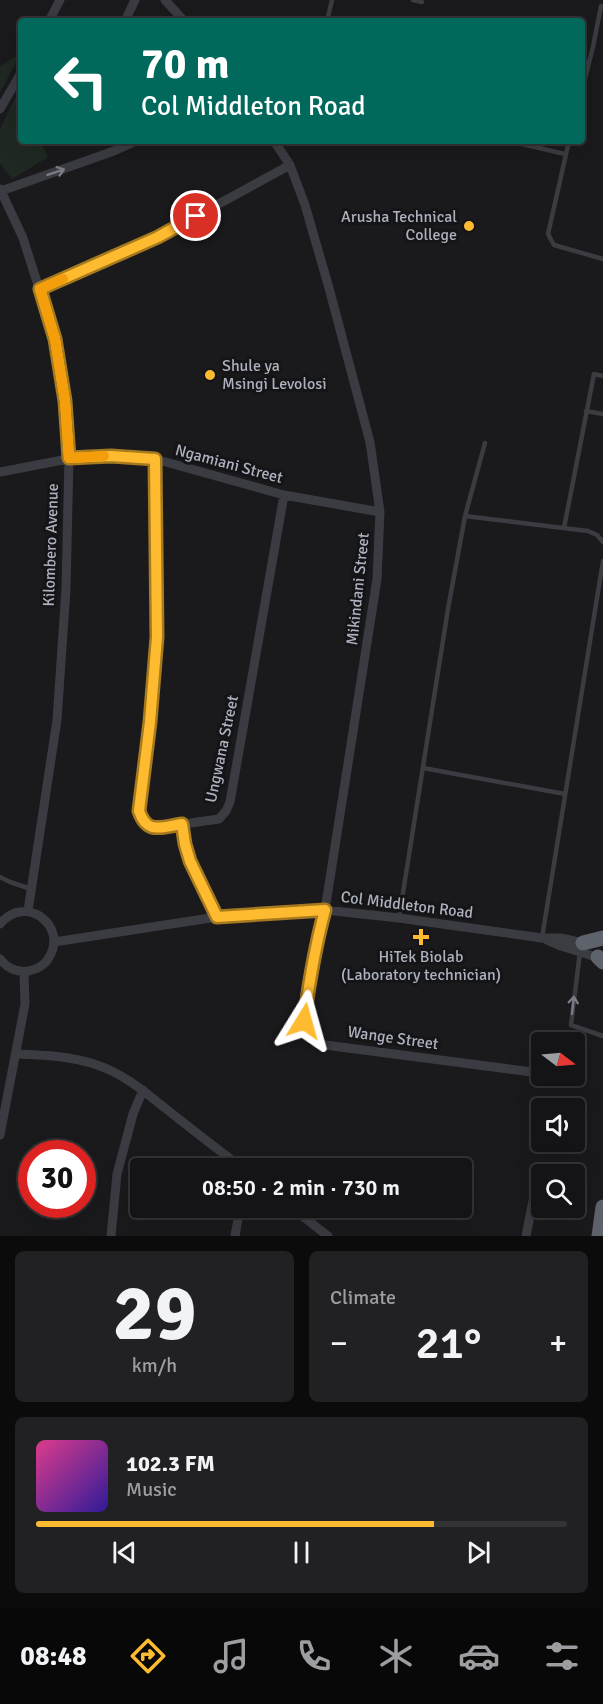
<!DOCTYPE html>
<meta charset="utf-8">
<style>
body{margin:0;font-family:Signika,sans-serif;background:#212123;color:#f1f3f6;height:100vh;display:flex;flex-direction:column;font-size:22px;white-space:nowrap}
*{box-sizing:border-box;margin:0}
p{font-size:20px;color:#9d9ea1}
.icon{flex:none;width:33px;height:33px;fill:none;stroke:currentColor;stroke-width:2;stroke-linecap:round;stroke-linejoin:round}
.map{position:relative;height:1236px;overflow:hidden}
.details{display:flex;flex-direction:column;gap:15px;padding:15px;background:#0b0b0c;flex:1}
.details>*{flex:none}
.banner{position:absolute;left:18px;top:18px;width:567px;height:126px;border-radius:6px;box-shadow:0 6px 24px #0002,0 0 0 2px #333335;background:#00695c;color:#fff;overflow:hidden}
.needle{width:39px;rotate:106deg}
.fabs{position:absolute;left:531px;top:1032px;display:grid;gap:12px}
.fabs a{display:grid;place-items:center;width:54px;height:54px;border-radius:6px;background:#141416;box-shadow:0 6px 24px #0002,0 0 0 2px #333335;font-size:30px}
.speed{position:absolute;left:18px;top:1140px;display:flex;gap:12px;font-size:30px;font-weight:700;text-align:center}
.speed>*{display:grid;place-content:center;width:78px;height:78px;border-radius:50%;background:#141416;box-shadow:0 6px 24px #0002,0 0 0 2px #333335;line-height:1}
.speed .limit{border:9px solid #d22;background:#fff;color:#111}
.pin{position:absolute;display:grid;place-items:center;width:51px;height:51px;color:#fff;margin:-26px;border:3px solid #fff;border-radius:50%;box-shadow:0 2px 6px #0007}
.me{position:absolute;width:66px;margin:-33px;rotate:8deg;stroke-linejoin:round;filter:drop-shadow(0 0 4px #0008)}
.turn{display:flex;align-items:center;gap:21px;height:126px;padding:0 24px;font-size:27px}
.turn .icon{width:78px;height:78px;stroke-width:2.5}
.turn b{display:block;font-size:42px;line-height:51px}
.big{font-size:45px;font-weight:600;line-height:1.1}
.details .tile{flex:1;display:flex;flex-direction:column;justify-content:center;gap:9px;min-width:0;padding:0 21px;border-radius:9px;background:#212123}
.details .dial{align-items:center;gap:0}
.dial b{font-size:78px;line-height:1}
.song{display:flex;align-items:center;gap:18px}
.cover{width:72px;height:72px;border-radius:9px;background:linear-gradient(135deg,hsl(330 70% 55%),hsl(250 70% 35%))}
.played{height:6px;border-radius:3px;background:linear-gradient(90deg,#ffbb30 75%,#333335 75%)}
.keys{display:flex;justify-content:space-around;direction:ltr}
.heat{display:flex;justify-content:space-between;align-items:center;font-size:33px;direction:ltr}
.details .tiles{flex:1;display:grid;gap:15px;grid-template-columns:1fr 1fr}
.tile:last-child{grid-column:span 2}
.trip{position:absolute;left:130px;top:1158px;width:342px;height:60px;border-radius:6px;background:#141416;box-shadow:0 6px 24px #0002,0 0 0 2px #333335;font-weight:600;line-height:60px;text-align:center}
.tabs{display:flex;height:96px;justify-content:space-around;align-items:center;background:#080809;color:#9d9ea1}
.tabs .icon{width:42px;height:42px}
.tabs .selected{color:#ffbb30}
.tabs b{font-size:27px;color:#f1f3f6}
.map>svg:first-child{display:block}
</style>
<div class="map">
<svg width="603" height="1236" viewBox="0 0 603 1236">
<rect width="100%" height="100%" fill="#1a1a1d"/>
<!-- green -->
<path fill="#1f2821" d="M20,54L0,93V66Z
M21,86V141H40L48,157L12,179L0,163V129Z"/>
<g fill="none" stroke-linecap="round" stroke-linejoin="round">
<!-- service -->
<path stroke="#3b3c42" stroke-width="4.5" d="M413,0L422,2
M327,21L332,0
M582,90L593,47L601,6
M509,141L565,154
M569,141L548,234L554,245L603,259
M586,411L603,414
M465,516L588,531L597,535L603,542
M564,528L594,374L603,376
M423,768L565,794
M0,877L10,882L31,889
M399,918L448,609L465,516L485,443
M542,938L603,561
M580,952L571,1025L603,1036"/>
<!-- minor -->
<path stroke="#3b3c42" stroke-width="9" d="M165,0L184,21
M49,21L60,0
M125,21L135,0
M0,109L21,73
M274,141L290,165L305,205L329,288L370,442L380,512L377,579L325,910C319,931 298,1014 306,1031C309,1039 317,1042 325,1045L532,1072
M0,189L23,238L55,339L65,401L69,458L66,589L57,720L28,911
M1,191L114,151L136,141
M40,289L158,237L290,165
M155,459L157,637L150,722L139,811C143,822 146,825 156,828L219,819L226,811L230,802L284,495
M0,472L78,457L111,456L155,459L284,495L380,512
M182,823L185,845L190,861L217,917
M0,924C25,893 70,926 48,959C44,966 37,969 29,971C17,973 7,968 0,959
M547,940L561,946L602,959
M54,942L217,917L325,910L399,918L542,938H561L583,943
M16,1054C44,1055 71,1056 97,1065C125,1074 148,1095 170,1112C194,1131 218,1150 243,1168
M0,1135L25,1004L24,972
M292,1208L328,1236
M111,1236L117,1174L133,1114L143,1090
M235,1236L240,1208
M526,1236L539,1171"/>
<!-- trunk -->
<path stroke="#5e626a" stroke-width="15" d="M583,943L603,938
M598,957L603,962
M599,1236L603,1207"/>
</g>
<!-- one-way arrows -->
<defs><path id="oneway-shaft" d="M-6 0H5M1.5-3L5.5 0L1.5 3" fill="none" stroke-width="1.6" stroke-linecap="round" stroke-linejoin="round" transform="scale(1.5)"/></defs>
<g stroke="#797c86">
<use href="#oneway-shaft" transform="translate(56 172) rotate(-18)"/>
<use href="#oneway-shaft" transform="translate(573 1005) rotate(-84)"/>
</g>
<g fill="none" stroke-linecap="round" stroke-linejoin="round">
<defs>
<path id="route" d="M196,216L158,237L40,289L55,339L65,401L69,458L111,456L155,459L157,637L150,722L139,811C147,835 161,827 182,824L185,844L190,861L217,917L325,910C315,947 309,983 304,1021"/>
</defs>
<!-- route casing -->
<use href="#route" stroke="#a67a1f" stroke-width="15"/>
<!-- route -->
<use href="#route" stroke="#ffbb30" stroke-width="10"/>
<!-- slow -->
<path stroke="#f59e0b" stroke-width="10" d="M63,279L40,289L55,339L65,401L69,458L104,456"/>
</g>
<!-- markers -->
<g fill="#ffbb30" stroke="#151518" stroke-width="2">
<circle cx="469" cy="226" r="6"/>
<circle cx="210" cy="375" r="6"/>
<path d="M418 928h6v6h6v6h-6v6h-6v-6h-6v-6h6z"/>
</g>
<g text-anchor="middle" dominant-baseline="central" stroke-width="6" stroke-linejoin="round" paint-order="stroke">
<!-- poi labels -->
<g font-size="16" fill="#acb1bd" stroke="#151518" text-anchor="end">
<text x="457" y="217">Arusha Technical<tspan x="457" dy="18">College</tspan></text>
<text x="222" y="366" text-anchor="start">Shule ya<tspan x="222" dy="18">Msingi Levolosi</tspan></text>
<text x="421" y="957" text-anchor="middle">HiTek Biolab<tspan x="421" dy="18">(Laboratory technician)</tspan></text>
</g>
<!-- street labels -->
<g font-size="16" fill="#acb1bd" stroke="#151518">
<text transform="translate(229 464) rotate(15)">Ngamiani Street</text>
<text transform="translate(51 545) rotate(-88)">Kilombero Avenue</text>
<text transform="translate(358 589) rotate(-84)">Mikindani Street</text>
<text transform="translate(222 749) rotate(-78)">Ungwana Street</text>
<text transform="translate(407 905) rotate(7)">Col Middleton Road</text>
<text transform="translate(393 1038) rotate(8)">Wange Street</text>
</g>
</g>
</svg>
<div class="fabs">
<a><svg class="needle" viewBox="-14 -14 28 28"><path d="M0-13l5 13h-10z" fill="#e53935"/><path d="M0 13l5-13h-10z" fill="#9d9ea1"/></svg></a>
<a><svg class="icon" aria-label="sound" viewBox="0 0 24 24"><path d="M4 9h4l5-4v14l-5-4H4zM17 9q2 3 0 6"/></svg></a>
<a><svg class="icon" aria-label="search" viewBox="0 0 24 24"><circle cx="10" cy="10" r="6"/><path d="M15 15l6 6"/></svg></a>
</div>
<div class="speed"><div class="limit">30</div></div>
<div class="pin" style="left:196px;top:216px;background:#d93025"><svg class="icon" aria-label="arrive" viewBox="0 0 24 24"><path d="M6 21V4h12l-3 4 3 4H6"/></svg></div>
<svg class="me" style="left:304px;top:1021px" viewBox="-20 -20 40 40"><path d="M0-17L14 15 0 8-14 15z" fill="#ffbb30" stroke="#fff" stroke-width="4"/></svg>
<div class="trip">08:50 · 2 min · 730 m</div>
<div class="banner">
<div class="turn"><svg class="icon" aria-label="left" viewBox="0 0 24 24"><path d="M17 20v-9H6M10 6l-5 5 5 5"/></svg><div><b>70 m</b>Col Middleton Road</div></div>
</div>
</div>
<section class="details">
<div class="tiles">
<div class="tile dial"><b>29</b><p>km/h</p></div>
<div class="tile"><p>Climate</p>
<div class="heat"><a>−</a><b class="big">21°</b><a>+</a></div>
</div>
<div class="tile">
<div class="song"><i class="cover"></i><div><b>102.3 FM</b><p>Music</p></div></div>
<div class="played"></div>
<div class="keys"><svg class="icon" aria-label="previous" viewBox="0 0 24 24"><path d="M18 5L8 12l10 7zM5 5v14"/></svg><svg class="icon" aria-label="pause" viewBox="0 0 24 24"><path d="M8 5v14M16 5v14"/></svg><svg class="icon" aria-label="next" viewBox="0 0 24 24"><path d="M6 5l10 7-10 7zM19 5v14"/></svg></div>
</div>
</div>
</section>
<nav class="tabs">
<b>08:48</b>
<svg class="icon selected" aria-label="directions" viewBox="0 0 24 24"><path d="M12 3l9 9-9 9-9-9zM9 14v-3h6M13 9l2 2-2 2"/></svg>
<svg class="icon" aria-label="music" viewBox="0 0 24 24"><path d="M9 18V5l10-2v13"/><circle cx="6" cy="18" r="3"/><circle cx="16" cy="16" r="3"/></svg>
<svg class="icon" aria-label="phone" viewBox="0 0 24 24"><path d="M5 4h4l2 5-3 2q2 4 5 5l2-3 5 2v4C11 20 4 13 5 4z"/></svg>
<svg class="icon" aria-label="climate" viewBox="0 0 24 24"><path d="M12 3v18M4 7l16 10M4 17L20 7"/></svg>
<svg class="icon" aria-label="car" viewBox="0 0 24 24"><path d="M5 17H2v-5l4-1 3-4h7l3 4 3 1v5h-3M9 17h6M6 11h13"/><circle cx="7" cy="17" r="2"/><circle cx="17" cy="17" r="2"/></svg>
<svg class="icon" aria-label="filters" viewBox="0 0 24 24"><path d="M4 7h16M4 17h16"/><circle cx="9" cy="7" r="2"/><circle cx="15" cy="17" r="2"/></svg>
</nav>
